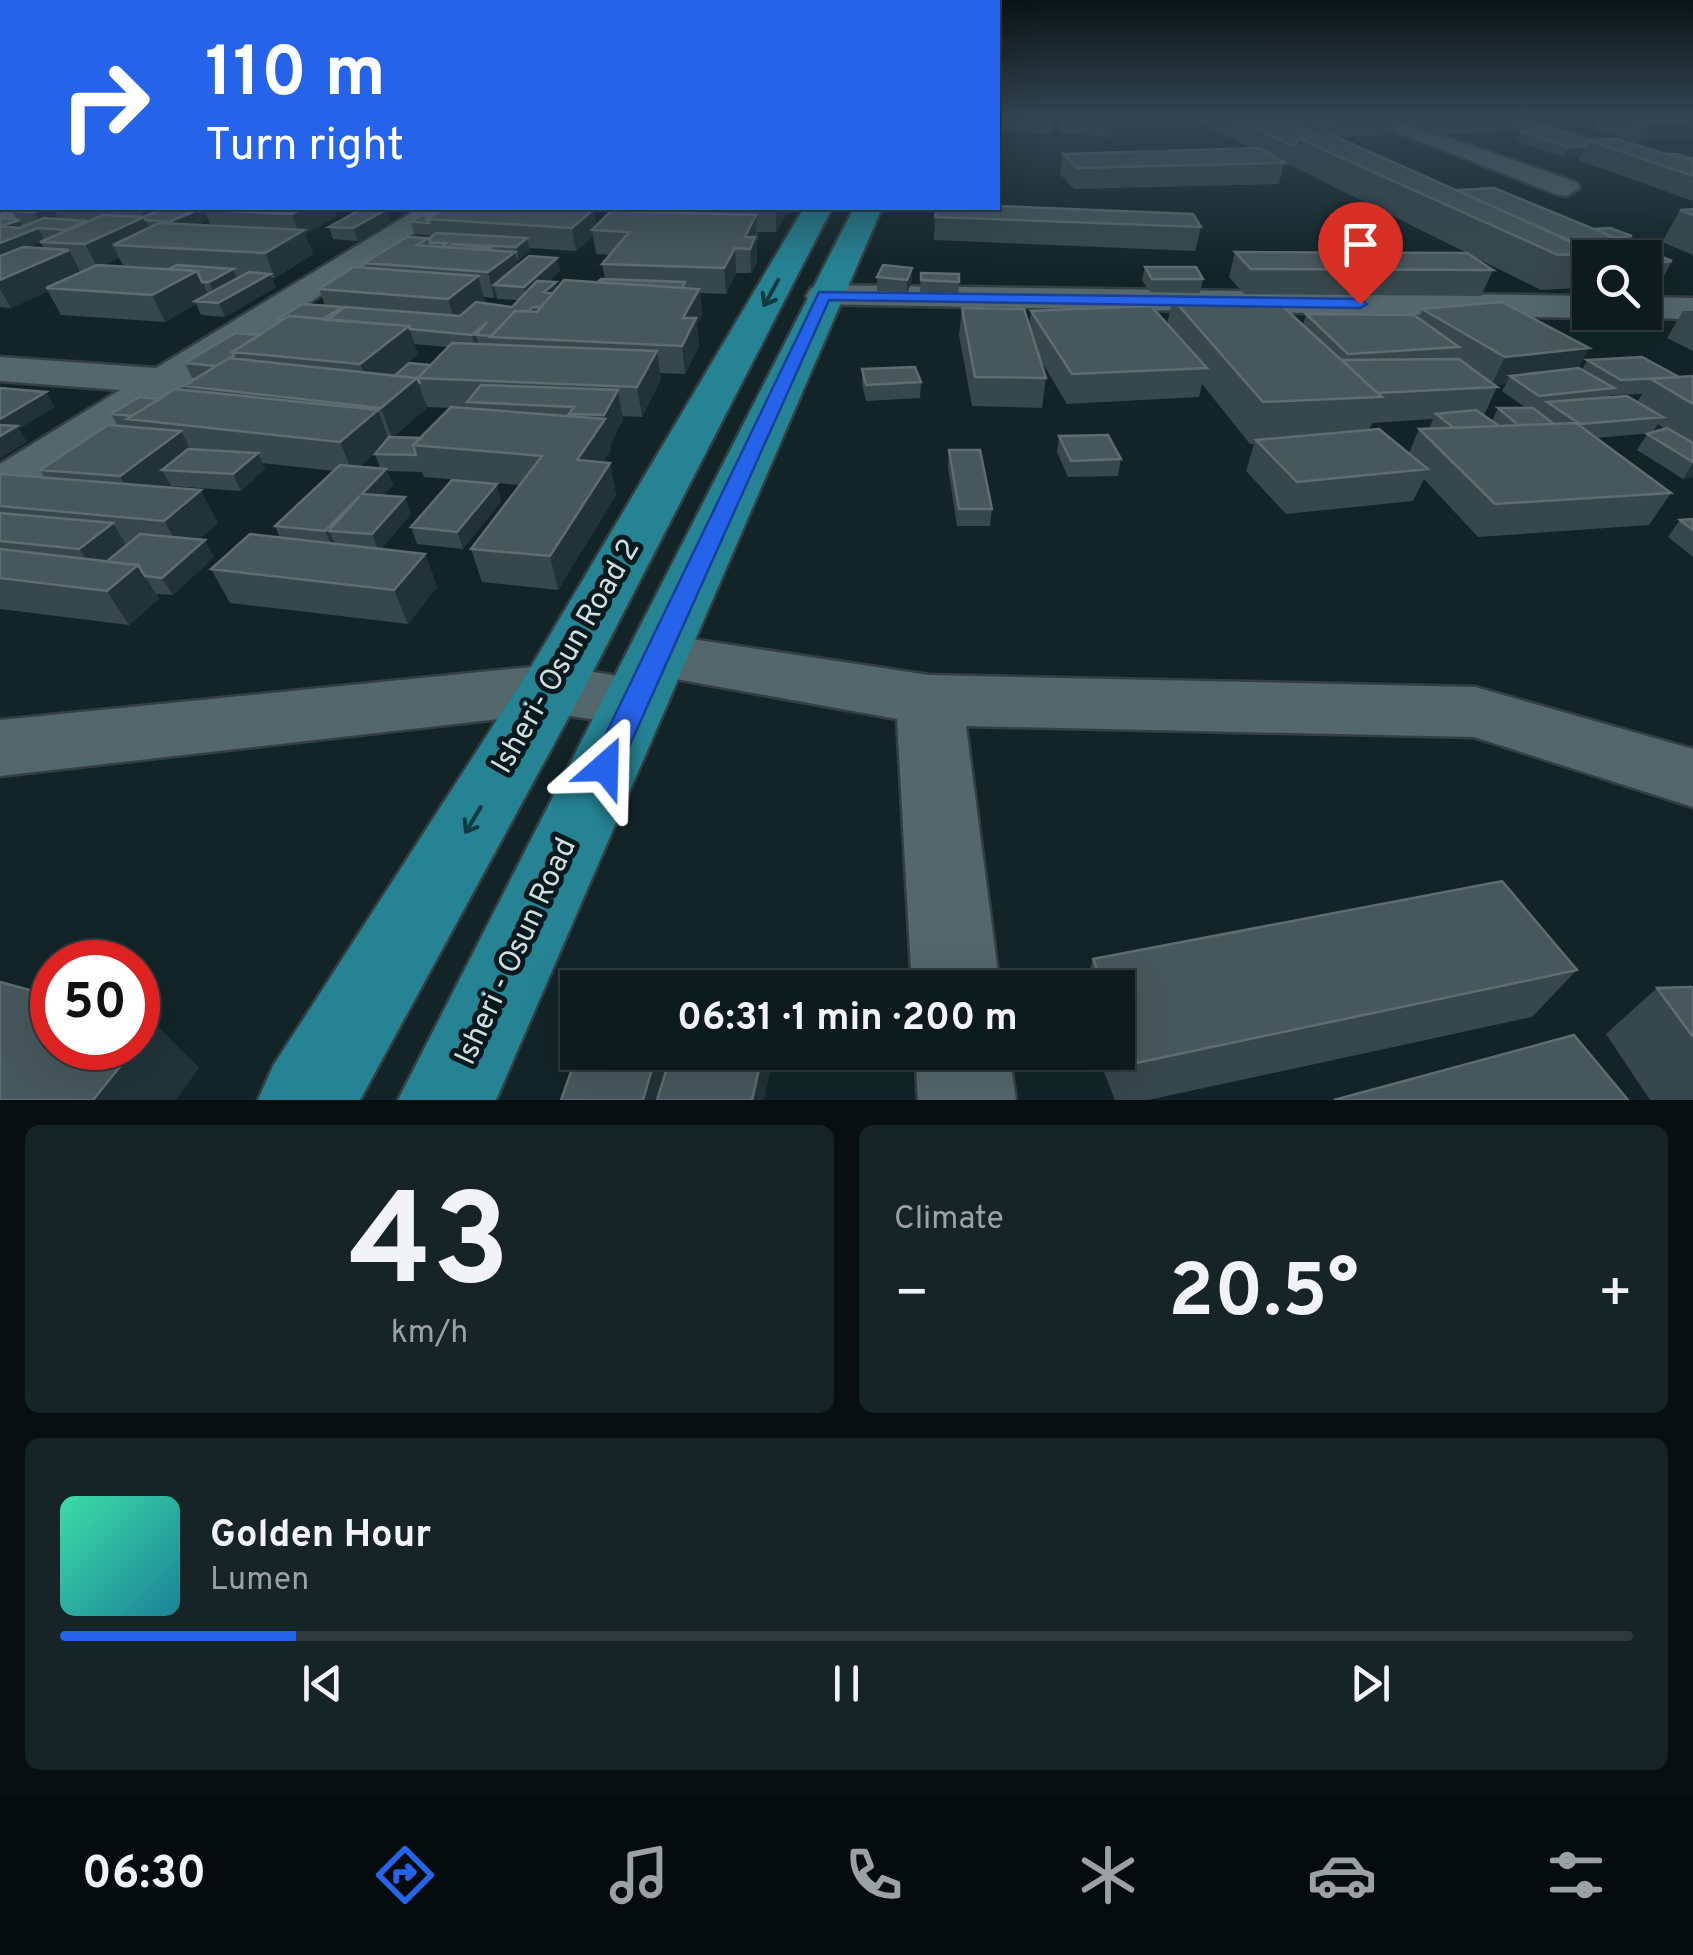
<!DOCTYPE html>
<meta charset="utf-8">
<style>
body{margin:0;font-family:Overpass,sans-serif;background:#172427;color:#f1f3f6;height:100vh;display:flex;flex-direction:column;font-size:38px;white-space:nowrap}
*{box-sizing:border-box;margin:0}
p{font-size:32px;color:#9ba1a4}
.icon{flex:none;width:55px;height:55px;fill:none;stroke:currentColor;stroke-width:2;stroke-linecap:round;stroke-linejoin:round}
.map{position:relative;height:1100px;overflow:hidden}
.panel{display:flex;flex-direction:column;gap:25px;padding:25px;background:#080f10;flex:1}
.panel>*{flex:none}
.guide{position:absolute;left:0px;top:0px;width:1000px;height:210px;box-shadow:0 10px 40px #0002,0 0 0 2px #2e393c;background:#2563eb;color:#fff;overflow:hidden}
.controls{position:absolute;left:1572px;top:240px;display:grid;gap:20px}
.controls a{display:grid;place-items:center;width:90px;height:90px;border-radius:0px;background:#0e1b1e;box-shadow:0 10px 40px #0002,0 0 0 2px #2e393c;font-size:50px}
.speed{position:absolute;left:30px;top:940px;display:flex;gap:20px;font-size:50px;font-weight:700;text-align:center}
.speed>*{display:grid;place-content:center;width:130px;height:130px;border-radius:50%;background:#0e1b1e;box-shadow:0 10px 40px #0002,0 0 0 2px #2e393c;line-height:1}
.speed .limit{border:15px solid #d22;background:#fff;color:#111}
.pin{position:absolute;display:grid;place-items:center;width:85px;height:85px;color:#fff;margin:-102px -42px;border-radius:50% 50% 50% 0;rotate:-45deg;box-shadow:0 0 10px #0007}
.pin .icon{rotate:45deg}
.me{position:absolute;width:110px;margin:-55px;rotate:25deg;stroke-linejoin:round;filter:drop-shadow(0 0 8px #0008)}
.turn{display:flex;align-items:center;gap:35px;height:210px;padding:0 40px;font-size:45px}
.turn .icon{width:130px;height:130px;stroke-width:2.5}
.turn b{display:block;font-size:70px;line-height:85px}
.big{font-size:75px;font-weight:700;line-height:1.1}
.panel .tile{flex:1;display:flex;flex-direction:column;justify-content:center;gap:15px;min-width:0;padding:0 35px;border-radius:15px;background:#172427}
.panel .dial{align-items:center;gap:0}
.dial b{font-size:130px;line-height:1}
.song{display:flex;align-items:center;gap:30px}
.cover{width:120px;height:120px;border-radius:15px;background:linear-gradient(135deg,hsl(160 70% 55%),hsl(190 70% 35%))}
.played{height:10px;border-radius:5px;background:linear-gradient(90deg,#2563eb 15%,#2e393c 15%)}
.keys{display:flex;justify-content:space-around;direction:ltr}
.heat{display:flex;justify-content:space-between;align-items:center;font-size:55px;direction:ltr}
.panel .tiles{flex:1;display:grid;gap:25px;grid-template-columns:1fr 1fr}
.tile:last-child{grid-column:span 2}
.trip{position:absolute;left:560px;top:970px;width:575px;height:100px;border-radius:0px;background:#0e1b1e;box-shadow:0 10px 40px #0002,0 0 0 2px #2e393c;font-weight:700;line-height:100px;text-align:center}
.dock{display:flex;height:160px;justify-content:space-around;align-items:center;background:#060b0c;color:#9ba1a4}
.dock .icon{width:70px;height:70px}
.dock .selected{color:#2563eb}
.dock b{font-size:45px;color:#f1f3f6}
.map>svg:first-child{display:block}
</style>
<div class="map">
<svg width="1693" height="1100" viewBox="0 0 1693 1100">
<rect width="100%" height="100%" fill="#122428"/>
<g fill="none" stroke-linecap="round" stroke-linejoin="round">
<defs>
<path id="minor" d="M1358,117H1389L1576,182L1580,188L1566,196L1556,194Z
M1489,117H1521L1693,172V189Z
M0,161H2V177H0Z
M13,208H54L50,214L0,231V212Z
M419,208H452L18,496L0,500V464L120,390L0,381V357L156,368Z
M824,285L1590,296V312H1604L1590,318L811,304L806,296L811,288Z
M1645,297L1693,298V320L1632,316L1630,312H1645Z
M659,634L929,675L1475,687L1693,749V807L1474,737L966,726L1000,988H912L897,719L637,672L627,656L637,640Z
M551,665L660,683L669,701L660,719L636,726L551,713L0,776V720Z
M915,1052H1009L1016,1100H918Z"/>
<path id="major" d="M804,208H832L584,689L360,1100H258L273,1066L528,672Z
M854,208H882L496,1100H398Z"/>
</defs>
<!-- minor casing -->
<use href="#minor" stroke="#333f43" stroke-width="5"/>
<!-- major casing -->
<use href="#major" stroke="#333f43" stroke-width="5"/>
<!-- minor -->
<use href="#minor" fill="#54676c" fill-rule="evenodd"/>
<!-- major -->
<use href="#major" fill="#258394" fill-rule="evenodd"/>
</g>
<!-- wall -->
<path fill="#37484d" fill-rule="evenodd" d="M0,117H2V164H0Z
M998,117H1054L1050,134L998,132Z
M1062,117H1124L1110,137L1060,133Z
M1188,117H1275L1291,124L1293,117H1521L1515,131L1434,135L1396,120L1391,135L1337,137L1457,190L1594,229L1632,236L1628,243L1672,261L1658,287L1645,288V258H1590V281L1585,279L1580,288L1541,290L1468,254L1493,270L1481,296L1244,294L1229,277L1235,252L1467,253L1290,165L1284,164L1279,184L1074,189L1060,174L1063,154L1253,149Z
M1599,117H1693V138L1636,142L1593,129Z
M1520,131L1693,159V201L1578,160L1580,156L1564,157L1516,141Z
M21,208H334L337,216L305,234L313,254L275,278H272L276,287L225,317L201,315L196,304L165,322L61,315L48,291L11,308L0,307V218L17,220L12,211ZM208,219L211,226L195,225ZM40,242L44,248L28,247ZM119,258L124,266L104,265Z
M694,208H792H790L776,232H757L758,239L756,243L757,262L751,273H736L726,294L700,293L702,315L697,324L699,346L685,374L660,373L661,379L642,417L622,416L623,420L610,445L611,450L603,462L610,463L616,495L558,590L482,582L471,549L520,485L424,477L422,472L387,471L393,485L383,495L405,497L411,514L381,549L425,554L437,587L408,624L230,603L211,569L280,538L275,526L334,471L262,463L265,469L241,491L171,486L170,484L165,488L218,523L199,539L214,557L173,595L156,594L159,599L129,625L0,609V474L45,478L40,470L118,426L111,414L187,390L184,386L196,378H192L185,363L260,335L278,323L277,320L325,305L319,289L366,268L364,263L432,236L414,234L411,222L432,216L592,209L597,225L695,213ZM593,236L596,254L610,255L602,264L605,279L598,282L557,288L548,282L560,271L557,258L518,265L516,259L519,260L530,250L529,248L576,251ZM497,296V299L518,300L512,307L483,303L485,302L483,297L494,298ZM414,344L448,347L430,365L392,375L418,354ZM424,400L428,407L450,408L421,438L393,437L427,408ZM380,448L375,454L380,468L360,466Z
M1693,209V255L1662,242L1680,210Z
M935,217L1201,227L1195,251L934,240Z
M390,221L358,241L333,239L329,227Z
M1145,267L1203,279L1200,293L1150,292L1142,280Z
M921,273L959,282L958,295L920,294Z
M877,277L912,281L907,293L877,291Z
M1173,299L1303,325L1306,314L1419,318L1422,309L1582,370L1587,360L1679,377L1693,376V441L1691,442L1693,443V477L1683,479L1637,450L1647,434L1651,433L1596,438L1671,493L1649,525L1478,537L1424,479L1413,501L1286,514L1246,471L1254,444H1250L1202,384L1199,397L1067,404L1040,359L1046,378L1042,408L972,406L959,335L962,308L1029,326L1031,311L1167,324ZM1506,384L1502,391L1526,408H1498L1492,421L1484,415L1497,387L1495,385ZM1642,394L1637,402L1609,397L1610,395ZM1433,419L1429,429H1419L1409,453L1369,430L1372,423ZM1658,424L1665,429L1653,432Z
M1683,311H1693V351L1667,338Z
M862,369L921,382L920,398L866,401L862,384Z
M1059,436L1121,459L1118,476L1068,477L1057,452Z
M949,450L992,509L990,526H957L948,467Z
M501,501L463,549L417,544L411,527Z
M1693,519V557L1668,537L1680,520Z
M1093,959L1577,970L1532,1017L1148,1100H1115L1096,1052H1118V988H1084Z
M1693,987V1100H1650L1606,1034L1657,988Z"/>
<!-- shaded-wall -->
<path fill="#213338" d="M1115,117H1124L1110,137L1113,119Z
M1693,120V138L1636,142L1645,123Z
M1585,146L1580,156L1564,157L1568,147Z
M2,198V208H13L0,213V199Z
M47,208H53L58,217L41,224L34,212Z
M140,208H188L146,220Z
M202,208H225L204,210L208,219L175,234L169,222Z
M304,208H334L337,216L305,234L313,254L275,278L265,253L299,233L292,214Z
M776,208H790V210L776,232Z
M387,209L390,221L358,241L353,228Z
M594,209L598,231L592,230L593,236L576,251L572,228Z
M756,215L757,262L751,273L750,249L745,237Z
M144,217L155,240L113,245L119,258L98,268L85,244Z
M20,220L26,232L1,226Z
M38,228L45,241L0,258V243Z
M527,238L530,250L519,260L516,247Z
M735,248L736,273L726,294L724,268Z
M69,250L82,275L46,288L48,291L11,308L0,289V280Z
M515,252L520,277L494,285L497,296L494,298L488,272Z
M557,258L560,271L527,301L524,287Z
M912,268V281L907,293V280Z
M233,269L239,282L215,296L209,282Z
M197,271L209,296L195,301L196,304L165,322L152,295Z
M270,274L276,287L225,317L218,303Z
M478,276L485,302L456,326L448,299Z
M556,282L558,295L544,292Z
M699,289L702,315L697,324L699,346L685,374L682,346L683,318Z
M487,322L476,335L479,347L476,350L472,335Z
M409,326L418,354L371,393L360,364Z
M1589,348L1574,376H1510L1506,384L1491,386L1505,357Z
M657,351L661,379L642,417L637,387Z
M417,378L427,408L392,438L381,408Z
M618,390L623,420L610,445L611,450L584,492L577,460L605,420L604,415Z
M46,392L55,407L19,429L27,442L0,459V419Z
M378,410L389,440L353,473L340,442Z
M181,431L197,462L162,470L170,484L138,508L120,476Z
M258,453L265,469L241,491L233,474Z
M610,463L616,495L558,590L550,556Z
M1693,463V477L1683,479Z
M386,469L393,485L369,511L362,494Z
M497,484L501,501L463,549L457,532Z
M201,490L218,523L183,554L164,521Z
M360,496L329,531L336,546L333,549L325,531Z
M405,497L411,514L379,552L372,534Z
M113,523L133,557L101,583L79,549Z
M205,540L214,557L173,595L162,578Z
M425,554L437,587L408,624L394,590Z
M138,565L159,599L129,625L107,591Z
M155,1023L199,1068L176,1100H93L135,1048H138V1044Z
M657,1052H673L662,1100H643Z
M763,1052H774L764,1100H752Z"/>
<!-- building -->
<path fill="#47585d" stroke="#5d6d71" stroke-width="2.5" d="M1230,117H1275L1322,137L1298,138L1296,145H1291Z
M1308,117H1387L1317,120Z
M1621,117H1693V120L1645,123Z
M1551,129L1588,140L1585,146L1568,147L1520,131Z
M2,131V145L0,144V132Z
M1334,136L1598,253L1558,255L1298,138Z
M1617,139L1693,162V176L1588,140Z
M1260,148L1285,163L1077,168L1063,154Z
M1667,154H1678L1693,159V162Z
M1494,188L1672,261L1645,264V258H1606L1457,190Z
M998,206L1193,214L1201,227L935,217L937,208Z
M21,208H47L34,212L12,211Z
M165,208H202L169,222L146,220L143,217Z
M209,208H304L292,214L204,210Z
M363,208L387,209L353,228L329,227Z
M445,208H570L594,209L572,228L427,219Z
M1693,209V215L1680,210Z
M611,211L756,215L745,237H755L750,249L735,248L724,268L602,264L629,232L592,230Z
M103,215L144,217L85,244L40,242Z
M421,215L432,216L427,219L429,223L411,222Z
M0,218L20,220L1,226L19,228L44,218L87,221L66,230L38,228L0,243Z
M159,223L304,230L265,253L113,245Z
M1610,228L1632,236L1615,238L1594,229Z
M436,233L527,238L516,247L451,244L491,248L489,250L441,247L446,243H430L429,239Z
M407,237L428,238L417,245L515,252L488,272L364,263Z
M23,247L69,250L0,280V256Z
M1235,252L1467,253L1493,270L1251,269Z
M529,256L557,258L524,287L494,285Z
M97,265L197,271L152,295L46,288Z
M177,265L233,269L209,282H202L197,271L169,269Z
M883,265L912,268L907,280L877,277Z
M354,267L478,276L448,299L319,289Z
M1145,267H1196L1203,279H1152Z
M249,272L270,274L218,303L195,301Z
M921,273L959,274V282L921,280Z
M601,279L685,282L682,288L598,282Z
M564,280L699,289L683,318H696L682,346L490,337L515,311L537,312Z
M537,281L556,282L544,292L553,293L541,307H533L528,311H515L492,336L476,335L487,322L472,335L410,329L409,326L327,320L345,307L460,316L476,302L512,307Z
M1271,296L1382,397L1263,402L1173,299Z
M1502,302L1589,348L1505,357L1422,309Z
M302,304L342,307L323,319L289,316L282,320H277Z
M1151,306L1207,368L1072,374L1031,311Z
M962,308L1024,309L1046,378L975,377Z
M1306,314L1414,315L1459,347L1348,354Z
M289,316L409,326L360,364L232,352Z
M235,333L260,335L232,352L234,356L216,366L185,363Z
M452,343L657,351L637,387L418,378Z
M1642,357L1679,377L1621,380L1587,360Z
M229,358L417,378L381,408L184,386Z
M1459,359L1497,387L1377,393L1342,360Z
M409,363L430,365L418,378L420,384L417,378L394,376Z
M915,367L921,382L866,385L862,369Z
M1579,368L1614,388L1539,396L1510,376Z
M1693,376V404L1651,379Z
M481,385L618,390L604,415L569,414L574,407L467,402Z
M0,388L46,392L0,419Z
M175,389L378,410L340,442L127,419Z
M1627,396L1663,417L1580,424L1547,402Z
M139,397L160,399L131,416L111,414Z
M451,407L605,419L577,460L610,463L550,556L471,549L542,456L413,445Z
M1498,408H1533L1554,424L1518,425Z
M1476,410L1499,426L1454,428L1436,414Z
M1576,423L1671,493L1495,504L1419,429Z
M0,425L17,426L0,436Z
M108,425L181,431L120,476L40,470Z
M1667,428L1693,443V462L1647,434Z
M1379,429L1428,469L1297,482L1256,440Z
M1108,435L1121,459L1071,461L1059,436Z
M389,437L421,438L413,445L416,455L375,454Z
M188,449L258,453L233,474L162,470Z
M949,450H980L992,509H959Z
M340,465L386,469L362,494L405,497L372,534L329,531L360,496L325,531L275,526Z
M0,474L201,490L164,521L0,506Z
M452,480L497,484L457,532L411,527Z
M0,513L113,523L79,549L0,541Z
M1693,519V530L1680,520Z
M140,534L205,540L162,578L145,576L138,565L106,562Z
M250,534L425,554L394,590L211,569Z
M0,549L138,565L107,591L0,578Z
M1502,881L1577,970L1136,1063L1118,1018V988H1105L1093,959Z
M0,982L52,996V1048H135L93,1100H0Z
M1693,987V1037L1657,988Z
M138,1018L155,1023L138,1044Z
M1574,1035L1628,1100H1334Z
M578,1052H657L643,1100H561Z
M672,1052H763L752,1100H657Z"/>
<!-- one-way arrows -->
<defs><path id="oneway-shaft" d="M-6 0H5M1.5-3L5.5 0L1.5 3" fill="none" stroke-width="1.6" stroke-linecap="round" stroke-linejoin="round" transform="scale(2.5)"/></defs>
<g stroke="#113a41">
<use href="#oneway-shaft" transform="translate(771 293) rotate(119)"/>
<use href="#oneway-shaft" transform="translate(473 820) rotate(121)"/>
</g>
<!-- sky -->
<linearGradient id="sky" x2="0" y2="1"><stop stop-color="#0a1416"/><stop offset="0.43" stop-color="#334553"/><stop offset="1" stop-color="#334553" stop-opacity="0"/></linearGradient>
<rect width="1693" height="271" fill="url(#sky)"/>
<!-- route -->
<path fill="#2563eb" stroke="#184099" stroke-width="2.5" d="M819,292L1360,299L1367,304L1360,308L829,300L620,767L615,776H594L590,767Z"/>
<g text-anchor="middle" dominant-baseline="central" stroke-width="10" stroke-linejoin="round" paint-order="stroke">
<!-- street labels -->
<g font-size="30" fill="#d2dde0" stroke="#091a1e">
<text transform="translate(567 657) rotate(-60)">Isheri- Osun Road 2</text>
<text transform="translate(517 952) rotate(-65)">Isheri - Osun Road</text>
</g>
</g>
</svg>
<div class="controls">
<a><svg class="icon" aria-label="search" viewBox="0 0 24 24"><circle cx="10" cy="10" r="6"/><path d="M15 15l6 6"/></svg></a>
</div>
<div class="speed"><div class="limit">50</div></div>
<div class="pin" style="left:1360px;top:304px;background:#d93025"><svg class="icon" aria-label="arrive" viewBox="0 0 24 24"><path d="M6 21V4h12l-3 4 3 4H6"/></svg></div>
<svg class="me" style="left:605px;top:767px" viewBox="-20 -20 40 40"><path d="M0-17L14 15 0 8-14 15z" fill="#2563eb" stroke="#fff" stroke-width="4"/></svg>
<div class="trip">06:31 · 1 min · 200 m</div>
<div class="guide">
<div class="turn"><svg class="icon" aria-label="right" viewBox="0 0 24 24"><path d="M7 20v-9h11M14 6l5 5-5 5"/></svg><div><b>110 m</b>Turn right</div></div>
</div>
</div>
<section class="panel">
<div class="tiles">
<div class="tile dial"><b>43</b><p>km/h</p></div>
<div class="tile"><p>Climate</p>
<div class="heat"><a>−</a><b class="big">20.5°</b><a>+</a></div>
</div>
<div class="tile">
<div class="song"><i class="cover"></i><div><b>Golden Hour</b><p>Lumen</p></div></div>
<div class="played"></div>
<div class="keys"><svg class="icon" aria-label="previous" viewBox="0 0 24 24"><path d="M18 5L8 12l10 7zM5 5v14"/></svg><svg class="icon" aria-label="pause" viewBox="0 0 24 24"><path d="M8 5v14M16 5v14"/></svg><svg class="icon" aria-label="next" viewBox="0 0 24 24"><path d="M6 5l10 7-10 7zM19 5v14"/></svg></div>
</div>
</div>
</section>
<nav class="dock">
<b>06:30</b>
<svg class="icon selected" aria-label="directions" viewBox="0 0 24 24"><path d="M12 3l9 9-9 9-9-9zM9 14v-3h6M13 9l2 2-2 2"/></svg>
<svg class="icon" aria-label="music" viewBox="0 0 24 24"><path d="M9 18V5l10-2v13"/><circle cx="6" cy="18" r="3"/><circle cx="16" cy="16" r="3"/></svg>
<svg class="icon" aria-label="phone" viewBox="0 0 24 24"><path d="M5 4h4l2 5-3 2q2 4 5 5l2-3 5 2v4C11 20 4 13 5 4z"/></svg>
<svg class="icon" aria-label="climate" viewBox="0 0 24 24"><path d="M12 3v18M4 7l16 10M4 17L20 7"/></svg>
<svg class="icon" aria-label="car" viewBox="0 0 24 24"><path d="M5 17H2v-5l4-1 3-4h7l3 4 3 1v5h-3M9 17h6M6 11h13"/><circle cx="7" cy="17" r="2"/><circle cx="17" cy="17" r="2"/></svg>
<svg class="icon" aria-label="filters" viewBox="0 0 24 24"><path d="M4 7h16M4 17h16"/><circle cx="9" cy="7" r="2"/><circle cx="15" cy="17" r="2"/></svg>
</nav>
